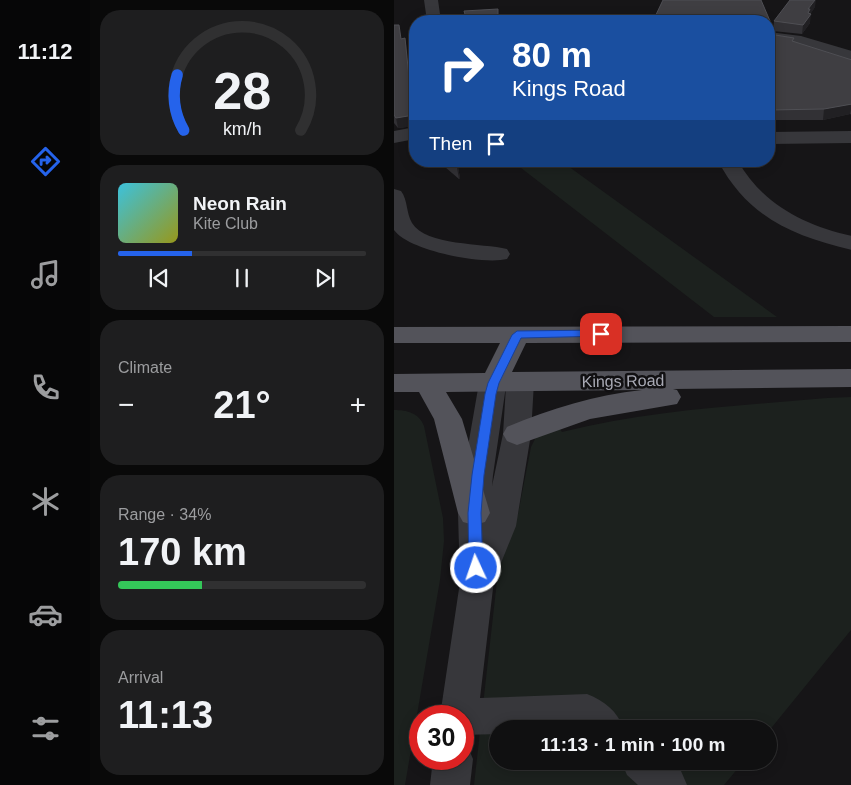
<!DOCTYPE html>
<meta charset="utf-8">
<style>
body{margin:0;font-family:Arial,sans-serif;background:#1e1e1f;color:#f1f3f6;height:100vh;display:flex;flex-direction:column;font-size:19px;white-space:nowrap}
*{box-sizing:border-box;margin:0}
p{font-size:16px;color:#9c9d9f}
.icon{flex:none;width:28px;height:28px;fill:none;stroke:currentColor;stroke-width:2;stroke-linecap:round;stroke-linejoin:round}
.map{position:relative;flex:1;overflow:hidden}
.sheet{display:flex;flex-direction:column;gap:10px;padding:10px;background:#090909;width:304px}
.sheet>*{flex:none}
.guide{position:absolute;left:15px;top:15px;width:366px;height:152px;border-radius:20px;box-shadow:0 2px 12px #0003,0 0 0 1px #303031;background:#1a4fa0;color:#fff;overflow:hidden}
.speed{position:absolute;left:15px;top:705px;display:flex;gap:10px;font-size:25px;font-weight:700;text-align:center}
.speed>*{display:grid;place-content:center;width:65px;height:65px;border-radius:50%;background:#101011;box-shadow:0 2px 12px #0003,0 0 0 1px #303031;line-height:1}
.speed .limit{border:8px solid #d22;background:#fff;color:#111}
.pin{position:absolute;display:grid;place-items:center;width:42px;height:42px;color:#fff;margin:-21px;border-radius:10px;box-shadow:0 2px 8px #0006}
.me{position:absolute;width:55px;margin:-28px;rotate:357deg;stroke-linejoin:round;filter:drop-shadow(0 0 4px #0008)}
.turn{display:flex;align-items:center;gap:18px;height:105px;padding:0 20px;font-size:22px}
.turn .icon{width:65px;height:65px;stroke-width:2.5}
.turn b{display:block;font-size:35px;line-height:42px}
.then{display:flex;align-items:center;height:48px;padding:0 20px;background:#0003;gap:10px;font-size:19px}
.big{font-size:38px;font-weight:600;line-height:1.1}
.sheet .tile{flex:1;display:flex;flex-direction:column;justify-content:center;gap:8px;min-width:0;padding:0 18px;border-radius:20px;background:#1e1e1f}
.sheet .dial{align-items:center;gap:0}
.dial svg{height:130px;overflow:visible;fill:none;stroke:#303031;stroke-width:7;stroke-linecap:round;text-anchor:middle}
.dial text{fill:#f1f3f6;stroke:none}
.song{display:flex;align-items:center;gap:15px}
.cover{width:60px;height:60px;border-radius:8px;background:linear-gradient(135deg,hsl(190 70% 55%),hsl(60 70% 35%))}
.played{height:5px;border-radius:2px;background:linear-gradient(90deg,#2563eb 30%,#303031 30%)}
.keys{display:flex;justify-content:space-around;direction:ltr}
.heat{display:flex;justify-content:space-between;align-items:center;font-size:28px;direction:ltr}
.charge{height:8px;border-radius:4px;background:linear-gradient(90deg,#34c759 34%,#303031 0)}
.trip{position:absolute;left:95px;top:720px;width:288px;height:50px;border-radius:25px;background:#101011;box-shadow:0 2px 12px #0003,0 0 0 1px #303031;font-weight:600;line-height:50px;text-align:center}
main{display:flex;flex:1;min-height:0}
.dock{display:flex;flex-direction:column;width:90px;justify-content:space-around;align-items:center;background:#060607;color:#9c9d9f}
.dock .icon{width:35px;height:35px}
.dock .on{color:#2563eb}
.dock b{font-size:22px;color:#f1f3f6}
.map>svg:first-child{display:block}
</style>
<main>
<nav class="dock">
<b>11:12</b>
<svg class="icon on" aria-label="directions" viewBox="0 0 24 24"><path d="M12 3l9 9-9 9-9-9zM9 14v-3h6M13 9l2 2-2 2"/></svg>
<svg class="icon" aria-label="music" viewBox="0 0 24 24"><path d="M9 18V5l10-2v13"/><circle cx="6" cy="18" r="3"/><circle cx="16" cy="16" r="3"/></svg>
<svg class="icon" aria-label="phone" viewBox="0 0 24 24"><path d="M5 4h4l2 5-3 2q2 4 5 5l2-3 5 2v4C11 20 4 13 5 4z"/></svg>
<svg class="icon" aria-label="climate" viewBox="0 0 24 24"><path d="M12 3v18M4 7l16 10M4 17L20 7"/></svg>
<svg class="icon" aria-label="car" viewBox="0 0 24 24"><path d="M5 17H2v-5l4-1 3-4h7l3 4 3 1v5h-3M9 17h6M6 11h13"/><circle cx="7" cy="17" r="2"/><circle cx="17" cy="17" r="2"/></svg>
<svg class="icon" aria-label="filters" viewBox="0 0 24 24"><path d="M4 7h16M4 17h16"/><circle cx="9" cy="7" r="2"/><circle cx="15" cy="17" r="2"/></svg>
</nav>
<section class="sheet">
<div class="tile dial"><svg viewBox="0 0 100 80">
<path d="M14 69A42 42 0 1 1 86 69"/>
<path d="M14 69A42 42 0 0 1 10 35" stroke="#2563eb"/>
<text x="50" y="56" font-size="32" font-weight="700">28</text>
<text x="50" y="72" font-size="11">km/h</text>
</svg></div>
<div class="tile">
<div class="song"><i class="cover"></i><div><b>Neon Rain</b><p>Kite Club</p></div></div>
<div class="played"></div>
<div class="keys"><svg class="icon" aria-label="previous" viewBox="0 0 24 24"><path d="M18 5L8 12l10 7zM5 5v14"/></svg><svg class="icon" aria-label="pause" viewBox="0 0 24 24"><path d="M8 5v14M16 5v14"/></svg><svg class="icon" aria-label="next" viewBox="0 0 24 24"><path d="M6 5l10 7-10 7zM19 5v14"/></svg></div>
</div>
<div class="tile"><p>Climate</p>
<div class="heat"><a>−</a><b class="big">21°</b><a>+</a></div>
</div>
<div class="tile"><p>Range · 34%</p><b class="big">170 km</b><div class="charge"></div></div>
<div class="tile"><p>Arrival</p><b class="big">11:13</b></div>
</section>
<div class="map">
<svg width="458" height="785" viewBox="0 0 458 785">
<rect width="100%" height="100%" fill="#161517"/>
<!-- green -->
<path fill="#1c211e" d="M118,161H167L383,317H320Z
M457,397V630L374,732V729H104V761H350L330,785H80L104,572L108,553L124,514L137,447L142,437L162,424L168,432C255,410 344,406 433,398Z
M0,410C13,410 25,413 30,426L49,518L50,541L46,580L11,785H0Z"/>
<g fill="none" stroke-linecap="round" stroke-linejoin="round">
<!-- minor -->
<path fill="#37373b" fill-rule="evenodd" d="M30,0H44L47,21H33Z
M375,32L407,36L458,51V62L405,46L375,42Z
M21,127V139L0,143V131Z
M458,131V143L375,144V132Z
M324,161H344C368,204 411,226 458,236V250C398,236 354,217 324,161Z
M0,189L7,191C14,200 12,213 18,223C32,246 89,243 113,249L116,254L113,259C89,265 15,251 0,230Z
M126,373L136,375L140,382L137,434L122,526L100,580L86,698L193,694C211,701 223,711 230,729H104V734L69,735V716H46L66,582L64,513L69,475L85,383L89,376L99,374L109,376L112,383L116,375ZM112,386L109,434L98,486L99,475Z
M69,743L73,745L79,759L76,785H36L39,759H69Z
M227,761H277L287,771L293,785H244L233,775Z"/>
<!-- major -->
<path fill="#53535a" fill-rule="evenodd" d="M458,326V342L132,343L118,372L458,369V387L279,389L283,390L287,397L283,404L196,419L123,445L113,441L109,434L113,427C156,409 201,395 248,390L52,392L68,419L96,513L91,522L80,525L69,522L64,513L40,419L25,392H0V374L91,373L106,343H0V327Z"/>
</g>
<!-- wall -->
<path fill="#323135" d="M421,7L416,14V23L408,34L379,31L380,21Z
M0,25L7,39L11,38L17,87L21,91V142L20,141L18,131L21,129V126L4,128L0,123Z
M375,34L458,60V115L456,114L429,120H375Z
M44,161H61L64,167L66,178L65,179Z"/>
<!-- shaded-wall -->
<path fill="#212023" d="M421,0H422L421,7L416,15L417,14L416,23L408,34L409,25L414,9Z
M11,38L13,48L18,97L16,87Z
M458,104L456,114L429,120L430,109Z
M20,115L21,126L4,128L2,118Z
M64,167L66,178L65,179L63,168Z"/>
<!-- building -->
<path fill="#3f3e42" stroke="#4f4f54" d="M269,0H367L376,21L375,22V21H259Z
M396,0H421L414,9H416L414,13L417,14L409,25L380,21Z
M104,9V21H73L70,11Z
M0,25H5L7,39L11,38L16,87H19L21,91V134L18,131L21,129L20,115L2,118L0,115Z
M375,34L400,38L398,41L458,60V104L430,109L375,110Z
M55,161H61L64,167L63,168Z"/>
<!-- route -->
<path fill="#2563eb" stroke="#184099" d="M207,330L212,334L210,336L127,338L105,383L102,394L90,475L87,513L89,568L87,572L82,574L77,572L75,568L74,513L78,475L91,394L94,383L118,335L123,331Z"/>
<g text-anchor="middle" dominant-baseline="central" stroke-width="5" stroke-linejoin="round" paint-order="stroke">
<!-- street labels -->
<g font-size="16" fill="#a9aab5" stroke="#111012">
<text transform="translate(229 381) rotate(-1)">Kings Road</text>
</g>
</g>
</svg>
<div class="speed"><div class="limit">30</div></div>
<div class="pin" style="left:207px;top:334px;background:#d93025"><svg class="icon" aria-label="arrive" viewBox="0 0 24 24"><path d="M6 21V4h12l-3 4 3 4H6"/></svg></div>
<svg class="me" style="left:82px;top:568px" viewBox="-20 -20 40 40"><circle r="17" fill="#2563eb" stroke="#fff" stroke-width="3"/><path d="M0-11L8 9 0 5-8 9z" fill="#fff"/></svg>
<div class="trip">11:13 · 1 min · 100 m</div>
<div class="guide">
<div class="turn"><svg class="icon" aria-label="right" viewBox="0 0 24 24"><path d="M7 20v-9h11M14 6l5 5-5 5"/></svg><div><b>80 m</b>Kings Road</div></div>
<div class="then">Then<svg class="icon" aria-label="arrive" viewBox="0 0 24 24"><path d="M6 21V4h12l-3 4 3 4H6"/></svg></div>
</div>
</div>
</main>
